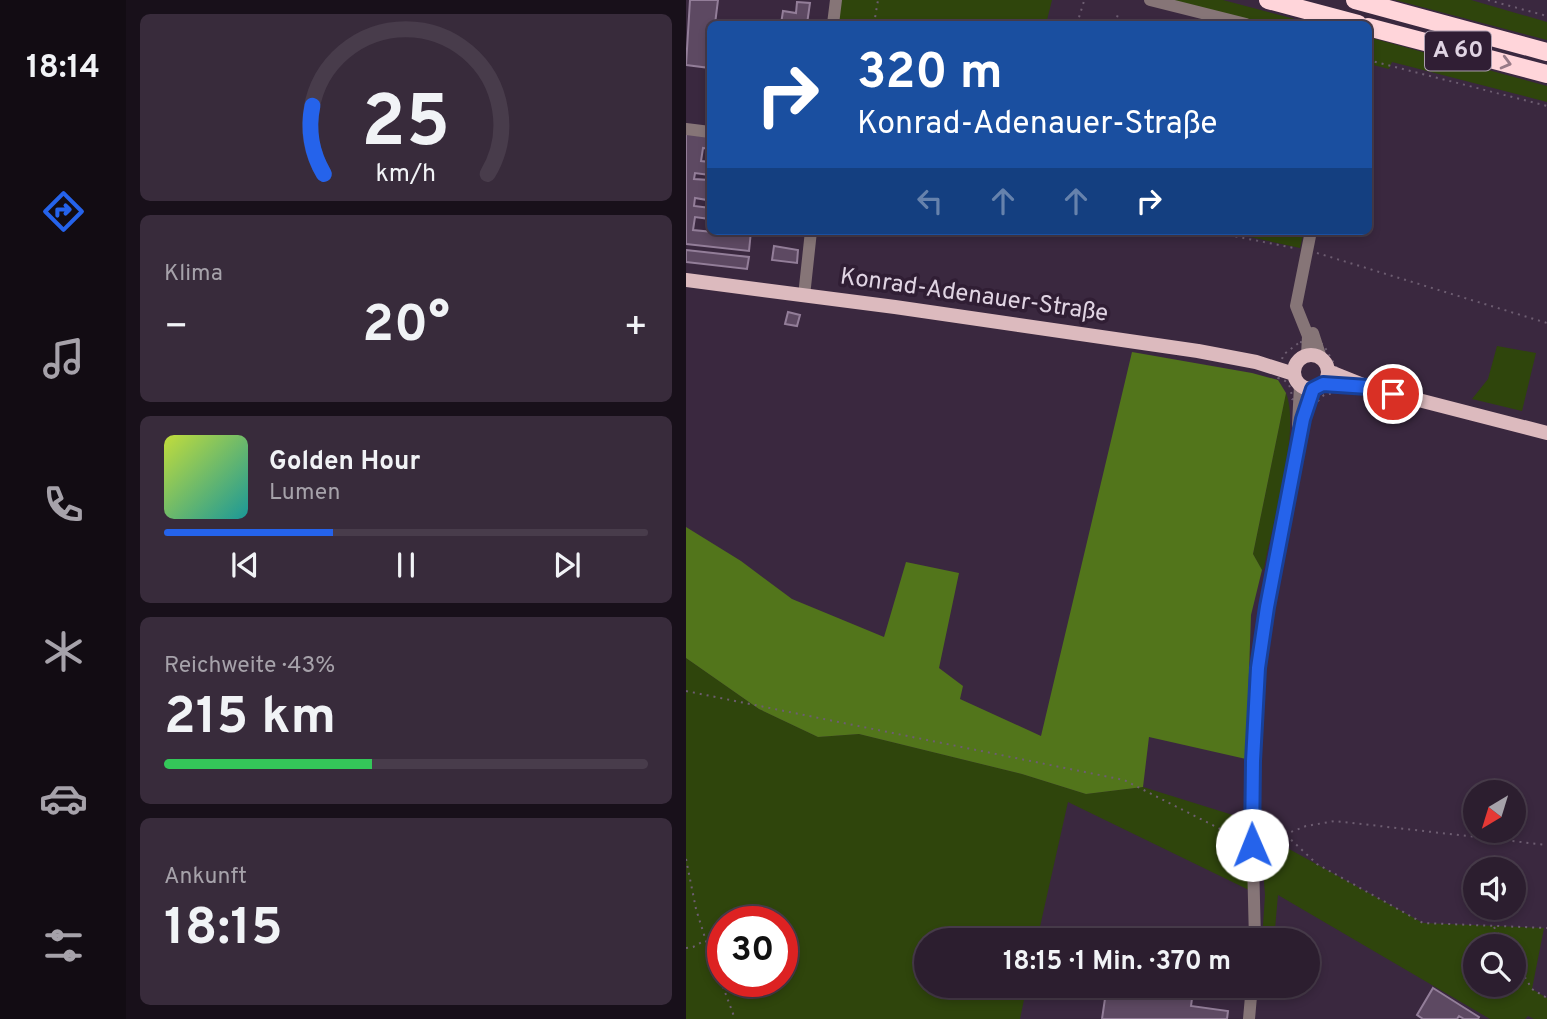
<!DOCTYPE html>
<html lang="de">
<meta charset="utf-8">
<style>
body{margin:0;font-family:Overpass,sans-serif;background:#382b3b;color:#f1f3f6;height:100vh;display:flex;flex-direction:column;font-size:26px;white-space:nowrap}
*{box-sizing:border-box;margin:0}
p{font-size:23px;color:#a6a2aa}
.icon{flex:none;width:38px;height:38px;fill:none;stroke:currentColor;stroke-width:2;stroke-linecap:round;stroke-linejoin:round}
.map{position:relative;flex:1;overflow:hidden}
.drawer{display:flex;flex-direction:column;gap:14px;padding:14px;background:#18101a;width:560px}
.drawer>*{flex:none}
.hud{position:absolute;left:21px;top:21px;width:665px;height:214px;border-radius:10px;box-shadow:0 4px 10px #0003,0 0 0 2px #483c4b;background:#1a4fa0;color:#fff;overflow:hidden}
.needle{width:46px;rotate:218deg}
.fabs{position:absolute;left:777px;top:780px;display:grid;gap:14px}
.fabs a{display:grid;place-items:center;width:63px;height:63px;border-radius:50%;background:#2c1e2f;box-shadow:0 4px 10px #0003,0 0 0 2px #483c4b;font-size:35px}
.speed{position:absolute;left:21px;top:906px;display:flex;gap:14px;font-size:35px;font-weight:700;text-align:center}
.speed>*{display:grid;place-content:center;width:91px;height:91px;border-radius:50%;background:#2c1e2f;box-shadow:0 4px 10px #0003,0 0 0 2px #483c4b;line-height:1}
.speed .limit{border:10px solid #d22;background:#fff;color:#111}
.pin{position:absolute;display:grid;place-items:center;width:60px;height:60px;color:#fff;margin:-30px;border:4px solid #fff;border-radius:50%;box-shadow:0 2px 7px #0007}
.me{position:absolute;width:77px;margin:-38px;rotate:359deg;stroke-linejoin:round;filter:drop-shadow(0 0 5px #0008)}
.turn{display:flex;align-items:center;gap:24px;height:147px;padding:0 35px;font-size:32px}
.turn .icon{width:91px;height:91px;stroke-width:2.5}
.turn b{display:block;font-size:49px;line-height:60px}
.lanes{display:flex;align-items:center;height:66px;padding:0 35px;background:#0003;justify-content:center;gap:35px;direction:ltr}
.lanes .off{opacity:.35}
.big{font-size:52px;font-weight:700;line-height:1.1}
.drawer .tile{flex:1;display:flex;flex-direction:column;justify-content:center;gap:10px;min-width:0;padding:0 24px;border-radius:10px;background:#382b3b}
.drawer .dial{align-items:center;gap:0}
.dial svg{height:182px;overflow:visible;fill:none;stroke:#483c4b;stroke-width:7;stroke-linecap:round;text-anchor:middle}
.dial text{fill:#f1f3f6;stroke:none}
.song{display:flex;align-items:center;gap:21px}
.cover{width:84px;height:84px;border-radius:10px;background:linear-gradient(135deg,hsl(70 70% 55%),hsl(180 70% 35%))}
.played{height:7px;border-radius:4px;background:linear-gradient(90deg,#2563eb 35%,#483c4b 35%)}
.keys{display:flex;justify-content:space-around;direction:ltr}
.heat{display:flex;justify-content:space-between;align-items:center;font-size:38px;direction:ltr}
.charge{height:10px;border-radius:5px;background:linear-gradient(90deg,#34c759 43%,#483c4b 0)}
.trip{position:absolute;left:228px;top:928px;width:406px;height:70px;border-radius:35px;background:#2c1e2f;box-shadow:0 4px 10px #0003,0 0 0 2px #483c4b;font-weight:700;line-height:70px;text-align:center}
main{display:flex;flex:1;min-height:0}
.tab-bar{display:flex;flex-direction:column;width:126px;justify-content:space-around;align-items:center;background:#120c13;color:#a6a2aa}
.tab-bar .icon{width:49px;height:49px}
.tab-bar .selected{color:#2563eb}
.tab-bar b{font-size:32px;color:#f1f3f6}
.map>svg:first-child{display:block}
</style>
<main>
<nav class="tab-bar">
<b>18:14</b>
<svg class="icon selected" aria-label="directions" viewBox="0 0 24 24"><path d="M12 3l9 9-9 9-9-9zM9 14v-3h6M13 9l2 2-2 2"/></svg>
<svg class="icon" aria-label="music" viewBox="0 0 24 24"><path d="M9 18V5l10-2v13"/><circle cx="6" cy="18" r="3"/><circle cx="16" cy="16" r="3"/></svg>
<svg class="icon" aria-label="phone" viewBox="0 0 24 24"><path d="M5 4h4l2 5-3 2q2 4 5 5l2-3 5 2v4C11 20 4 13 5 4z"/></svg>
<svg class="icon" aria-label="climate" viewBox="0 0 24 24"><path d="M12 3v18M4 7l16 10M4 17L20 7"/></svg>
<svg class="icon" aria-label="car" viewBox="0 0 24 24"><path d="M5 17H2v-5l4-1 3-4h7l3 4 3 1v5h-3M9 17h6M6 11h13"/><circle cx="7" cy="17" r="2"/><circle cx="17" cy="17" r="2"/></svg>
<svg class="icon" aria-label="filters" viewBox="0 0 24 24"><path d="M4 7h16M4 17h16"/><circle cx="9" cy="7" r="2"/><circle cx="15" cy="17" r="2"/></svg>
</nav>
<section class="drawer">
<div class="tile dial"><svg viewBox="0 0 100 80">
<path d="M14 69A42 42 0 1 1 86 69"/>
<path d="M14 69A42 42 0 0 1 9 39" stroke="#2563eb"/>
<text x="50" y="56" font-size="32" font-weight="700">25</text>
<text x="50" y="72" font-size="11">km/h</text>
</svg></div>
<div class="tile"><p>Klima</p>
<div class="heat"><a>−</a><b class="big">20°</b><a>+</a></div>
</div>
<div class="tile">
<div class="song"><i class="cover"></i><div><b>Golden Hour</b><p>Lumen</p></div></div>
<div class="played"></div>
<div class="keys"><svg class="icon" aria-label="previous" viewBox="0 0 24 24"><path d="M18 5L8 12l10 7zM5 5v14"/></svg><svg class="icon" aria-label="pause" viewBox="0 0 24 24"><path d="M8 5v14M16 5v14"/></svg><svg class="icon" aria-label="next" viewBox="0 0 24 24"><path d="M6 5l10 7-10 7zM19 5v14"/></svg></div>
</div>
<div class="tile"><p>Reichweite · 43%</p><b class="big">215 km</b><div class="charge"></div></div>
<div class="tile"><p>Ankunft</p><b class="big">18:15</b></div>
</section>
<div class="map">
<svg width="861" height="1019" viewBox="0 0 861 1019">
<rect width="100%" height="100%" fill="#3a283f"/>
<!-- green -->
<path fill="#2f450c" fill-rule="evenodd" d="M153,0H366L360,24H150Z
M481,0H537L628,24H573Z
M709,0H785L861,22V40Z
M682,37L861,86V102L706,62L703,69L683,64Z
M547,231H618L614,248L546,233Z
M811,346L850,353L836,411L786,399L802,379Z
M600,393C615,431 586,524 578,568L576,570L567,554Z
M0,658L73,709L132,737L173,734L336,774L400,794L457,787L566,821L567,892L382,802L351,940H240V985H341L334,1019H0ZM37,922H96V982H37Z
M575,842L594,844L737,923L858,928L846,989L861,998V1019H848L842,1016L839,1019H804L592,895L588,940H576L579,895ZM789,947H828V985H789Z"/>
<!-- forest -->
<path fill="#52751b" d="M446,352L566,373L592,380L600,393L567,554L576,570L565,615L560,759L463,737L457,787L400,794L336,774L173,734L132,737L73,709L0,658V527L55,561L106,599L198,637L220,562L273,573L253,668L277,686L274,699L355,736Z"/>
<!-- building -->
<path fill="#5d4962" stroke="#937e99" stroke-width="2" d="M4,0H32L29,24H24V68L0,65Z
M111,2L124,3L121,24H95L97,11L110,13Z
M0,132L24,134V149L17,148L15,161L24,162V175L9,173L8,179L23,180L21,200L9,198L8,206L24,208V219L9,217L7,230L38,233L39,231H65L63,251L0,244Z
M88,246L112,250L111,263L86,260Z
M0,250L63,257L61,269L0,262Z
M102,312L114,315L111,326L99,324Z
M421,985L467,991L468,986L507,991L505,1006L542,1011L541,1019H416Z
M747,988L793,1017L792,1019H778L773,1016L771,1019H737L731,1015Z"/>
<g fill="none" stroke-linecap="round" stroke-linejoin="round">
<!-- path -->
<path stroke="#6d5d71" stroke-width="2" stroke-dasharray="2 5" stroke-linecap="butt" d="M802,0L861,16
M188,24L192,0
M391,24L398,1
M429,24L433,11
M468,24L469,20
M682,60L861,106
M522,231L608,248
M197,232C209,234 224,238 234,231
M631,253L861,323
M614,342L637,344L650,367L660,373L656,391L638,395L628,405L606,399C605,388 604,381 592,378L597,355Z
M0,691L438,780L554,839
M600,835L631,864L737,923L861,928
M578,837L595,836L620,826L649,821L861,845
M0,859L10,909L20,941L49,1019
M808,927L820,947
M0,948L7,947L18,941
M828,959L846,989L861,998"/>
<!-- minor -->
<path stroke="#867577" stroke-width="12" d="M464,0L560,24
M147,24L150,0
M0,129L24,132
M118,296L125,231
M627,333L635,358
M621,355L622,336L610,306L625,231
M612,425L614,385
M569,940L566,821L570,687L581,607L612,436L627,389
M563,1019L566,985"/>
<!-- major -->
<path stroke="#dcbabe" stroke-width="14" d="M0,280L209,307L512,351L570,362L608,374
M608 372a17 17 0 1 1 34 0a17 17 0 1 1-34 0Z
M642,371L682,387L861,433"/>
<!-- highway -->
<path stroke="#ffd5da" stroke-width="18" d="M582,0L672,24
M669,0L861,52
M682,27L861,74"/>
</g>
<!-- one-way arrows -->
<defs><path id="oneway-chevron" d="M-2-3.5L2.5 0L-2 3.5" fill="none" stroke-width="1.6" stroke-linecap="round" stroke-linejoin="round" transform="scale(1.75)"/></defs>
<use stroke="#987a87" href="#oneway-chevron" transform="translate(820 63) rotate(15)"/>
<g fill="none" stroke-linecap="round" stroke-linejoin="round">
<defs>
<path id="route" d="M566,845L567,761L572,668L581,607L617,419L627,389L637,384L682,387L707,394"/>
</defs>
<!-- route casing -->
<use href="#route" stroke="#184099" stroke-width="18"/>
<!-- route -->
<use href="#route" stroke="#2563eb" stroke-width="12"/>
</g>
<g text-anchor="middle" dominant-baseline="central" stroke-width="7" stroke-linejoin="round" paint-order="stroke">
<!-- shield labels -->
<rect fill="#301e34" stroke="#ab9dae" stroke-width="2" x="739" y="31.5" width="66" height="39" rx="5"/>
<g font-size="23" font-weight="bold" fill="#e0d4e3">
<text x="772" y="51">A 60</text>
</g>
<!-- street labels -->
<g font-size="24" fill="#e0d4e3" stroke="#301e34">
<text transform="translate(288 296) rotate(8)">Konrad-Adenauer-Straße</text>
</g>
</g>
</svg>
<div class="fabs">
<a><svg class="needle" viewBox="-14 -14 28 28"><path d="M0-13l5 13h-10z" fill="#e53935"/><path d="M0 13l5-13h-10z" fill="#a6a2aa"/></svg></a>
<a><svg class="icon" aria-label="sound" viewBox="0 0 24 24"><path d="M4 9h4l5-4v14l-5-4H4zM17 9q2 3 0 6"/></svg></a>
<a><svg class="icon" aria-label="search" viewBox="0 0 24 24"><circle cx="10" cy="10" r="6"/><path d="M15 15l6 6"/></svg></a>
</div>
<div class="speed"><div class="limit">30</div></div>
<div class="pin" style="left:707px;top:394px;background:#d93025"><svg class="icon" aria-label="arrive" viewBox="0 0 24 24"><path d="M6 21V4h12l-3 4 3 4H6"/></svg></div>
<svg class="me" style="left:566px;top:845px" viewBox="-20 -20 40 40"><circle r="19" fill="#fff"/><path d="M0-13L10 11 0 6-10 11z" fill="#2563eb"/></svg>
<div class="trip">18:15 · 1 Min. · 370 m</div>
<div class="hud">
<div class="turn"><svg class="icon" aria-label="right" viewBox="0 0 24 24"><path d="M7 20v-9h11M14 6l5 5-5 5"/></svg><div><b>320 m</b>Konrad-Adenauer-Straße</div></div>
<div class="lanes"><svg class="icon off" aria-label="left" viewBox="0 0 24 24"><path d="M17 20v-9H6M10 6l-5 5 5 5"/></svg><svg class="icon off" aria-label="ahead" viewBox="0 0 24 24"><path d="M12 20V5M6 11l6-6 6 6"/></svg><svg class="icon off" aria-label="ahead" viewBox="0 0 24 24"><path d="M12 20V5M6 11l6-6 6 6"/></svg><svg class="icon" aria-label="right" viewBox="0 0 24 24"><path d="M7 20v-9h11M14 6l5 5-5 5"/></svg></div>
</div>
</div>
</main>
